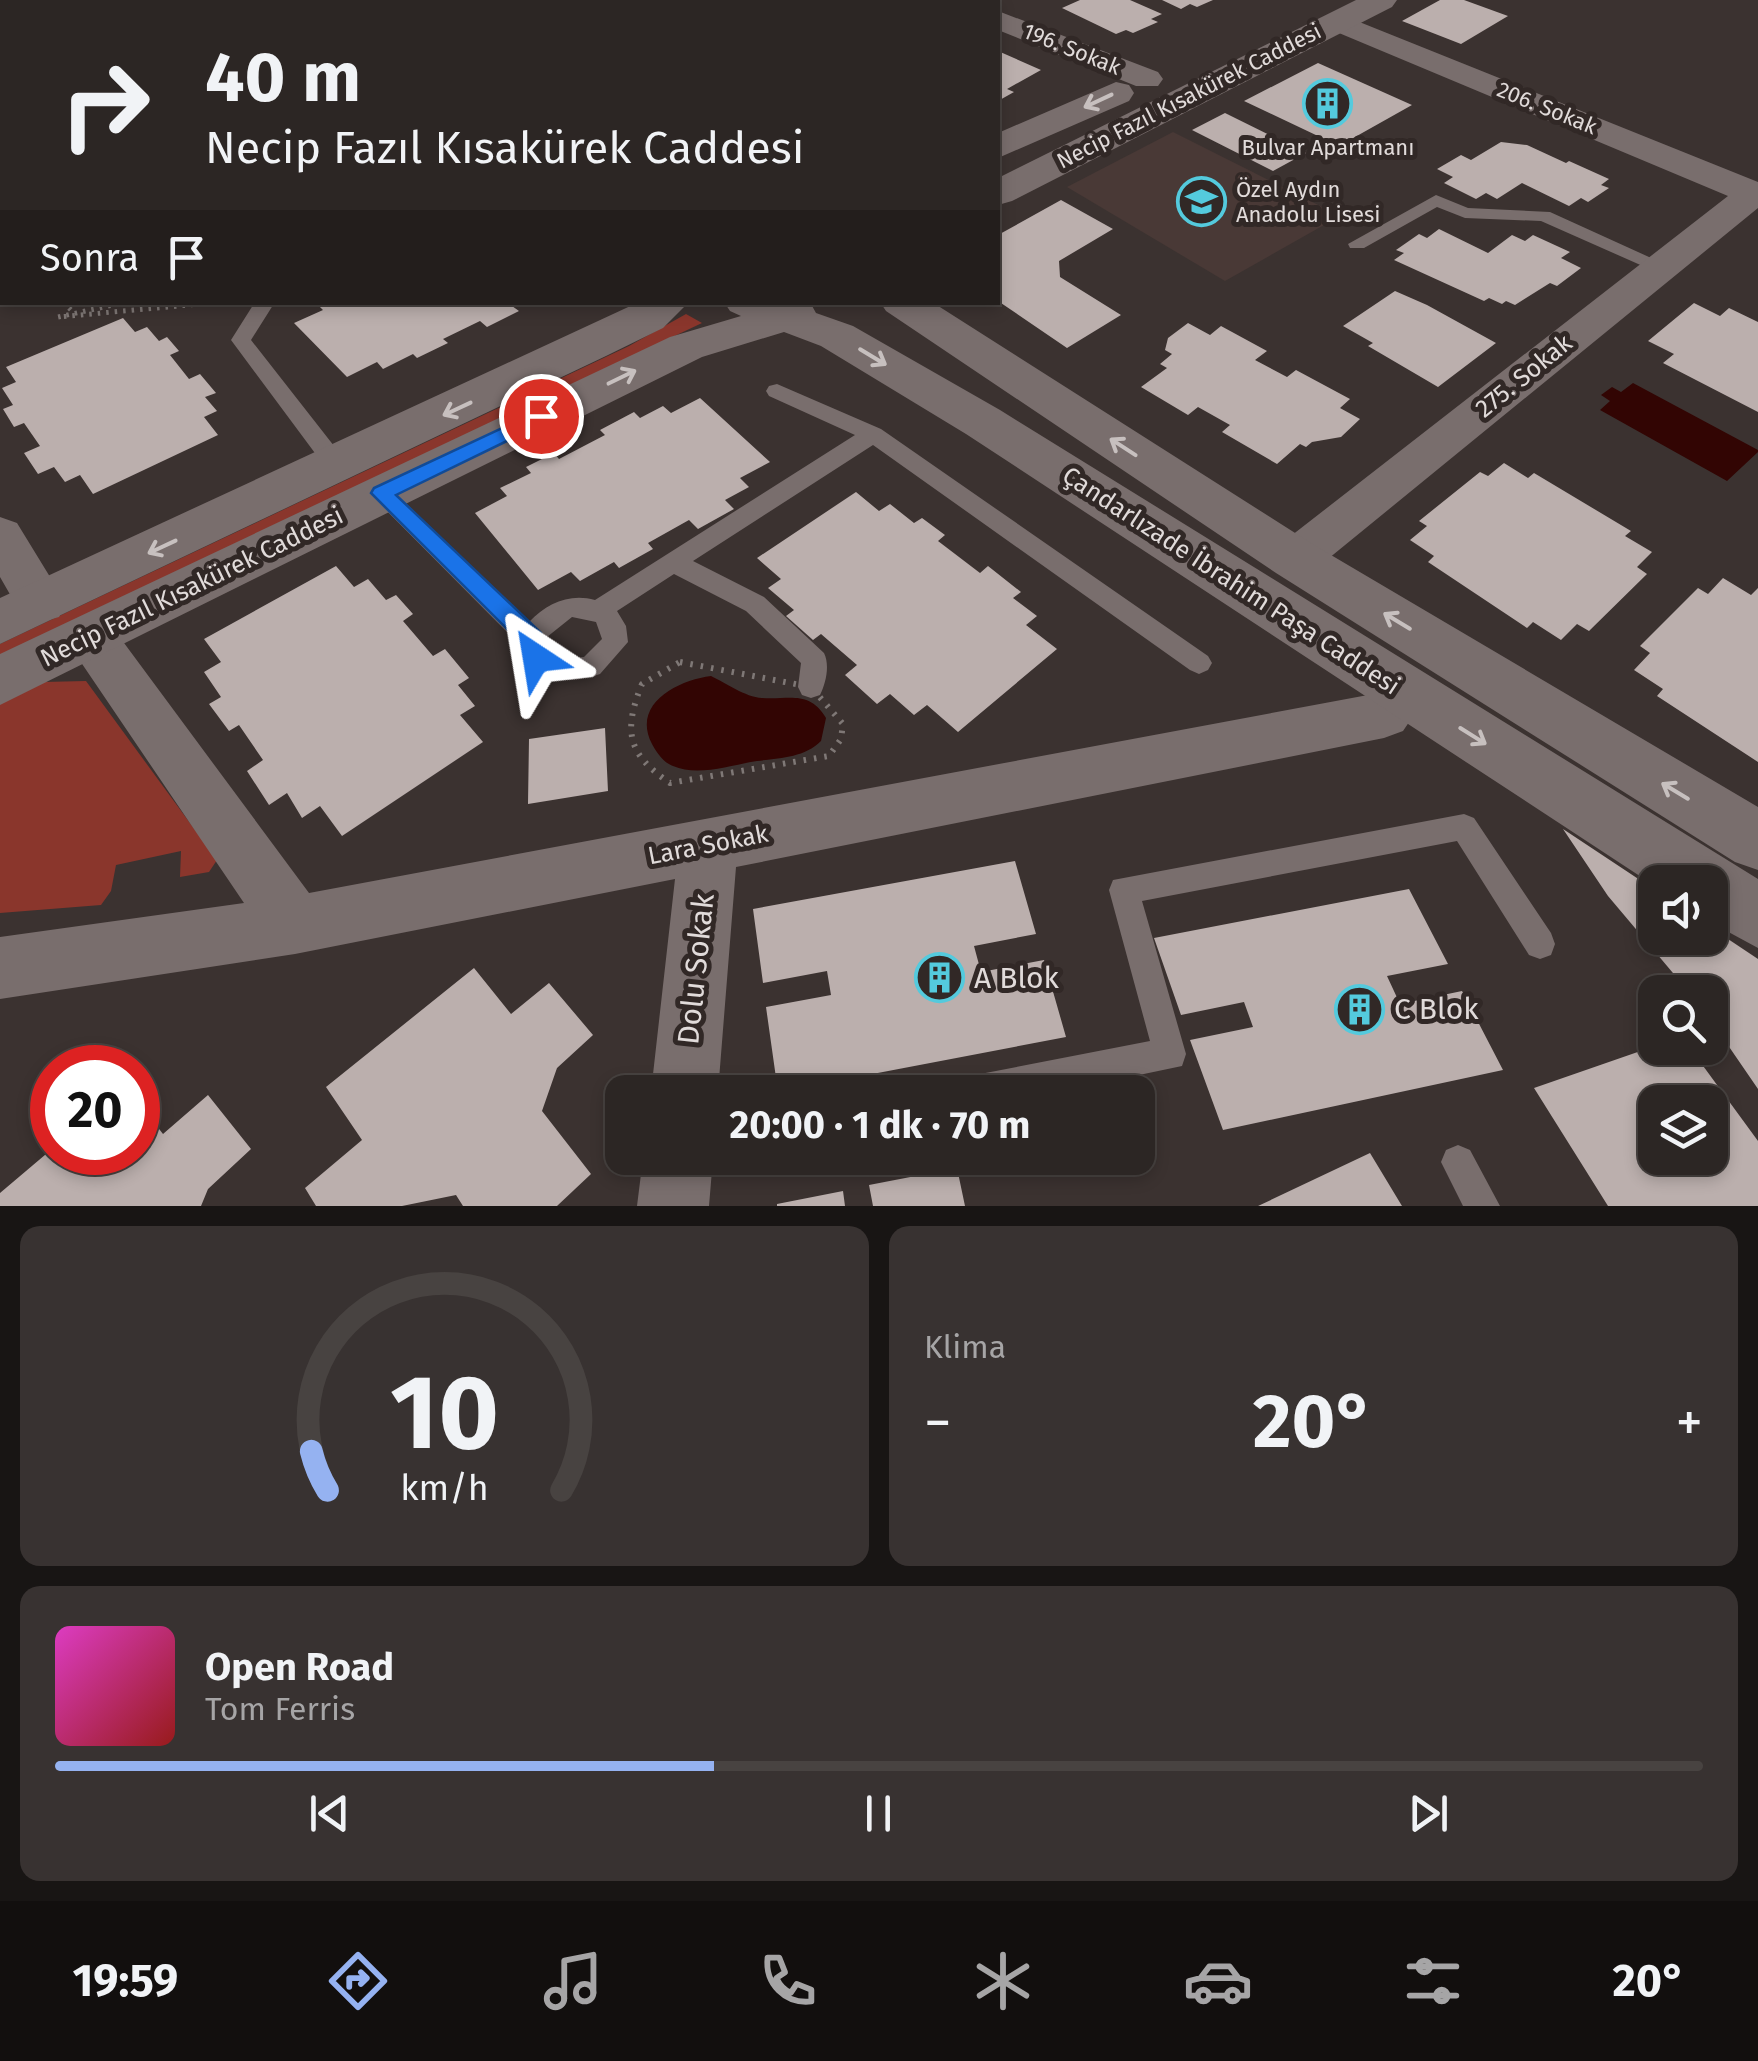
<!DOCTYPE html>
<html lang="tr">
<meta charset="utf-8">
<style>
body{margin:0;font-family:"Fira Sans",sans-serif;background:#383231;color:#f1f3f6;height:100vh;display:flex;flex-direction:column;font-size:38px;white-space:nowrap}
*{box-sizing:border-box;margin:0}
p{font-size:32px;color:#a6a5a6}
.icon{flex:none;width:55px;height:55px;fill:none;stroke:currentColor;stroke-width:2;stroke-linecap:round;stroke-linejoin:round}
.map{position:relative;height:1206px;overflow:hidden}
.panel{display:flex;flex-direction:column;gap:20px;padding:20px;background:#181514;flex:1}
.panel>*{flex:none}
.banner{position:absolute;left:0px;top:0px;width:1000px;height:305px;box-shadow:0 5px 15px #0003,0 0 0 2px #484341;background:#2c2624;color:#f1f3f6;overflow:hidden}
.tools{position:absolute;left:1638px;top:865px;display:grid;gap:20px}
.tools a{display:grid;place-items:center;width:90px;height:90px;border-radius:20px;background:#2c2624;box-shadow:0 5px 15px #0003,0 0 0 2px #484341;font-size:50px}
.speed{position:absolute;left:30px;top:1045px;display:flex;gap:20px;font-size:50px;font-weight:700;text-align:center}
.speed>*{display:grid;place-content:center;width:130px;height:130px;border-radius:50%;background:#2c2624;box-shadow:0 5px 15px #0003,0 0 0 2px #484341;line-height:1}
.speed .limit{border:15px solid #d22;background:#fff;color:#111}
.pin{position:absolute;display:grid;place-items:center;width:85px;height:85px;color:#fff;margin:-42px;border:5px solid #fff;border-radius:50%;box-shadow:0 2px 10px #0007}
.me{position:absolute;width:110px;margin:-55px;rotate:327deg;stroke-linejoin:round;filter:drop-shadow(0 0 8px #0008)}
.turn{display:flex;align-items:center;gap:35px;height:210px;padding:0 40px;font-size:45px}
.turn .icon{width:130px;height:130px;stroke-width:2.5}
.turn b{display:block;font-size:70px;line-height:85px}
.then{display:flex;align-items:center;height:95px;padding:0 40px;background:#0003;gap:20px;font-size:38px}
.big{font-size:75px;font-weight:700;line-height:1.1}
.panel .tile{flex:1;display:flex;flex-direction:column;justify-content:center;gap:15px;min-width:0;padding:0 35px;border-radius:20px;background:#383231}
.panel .dial{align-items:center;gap:0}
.dial svg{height:260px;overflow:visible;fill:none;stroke:#484341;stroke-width:7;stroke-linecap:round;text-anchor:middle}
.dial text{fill:#f1f3f6;stroke:none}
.song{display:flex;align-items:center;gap:30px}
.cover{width:120px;height:120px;border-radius:15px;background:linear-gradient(135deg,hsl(310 70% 55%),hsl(0 70% 35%))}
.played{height:10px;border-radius:5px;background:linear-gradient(90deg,#95b2f1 40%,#484341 40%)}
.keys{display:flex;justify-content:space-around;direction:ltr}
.heat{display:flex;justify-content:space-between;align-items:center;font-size:55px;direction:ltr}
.panel .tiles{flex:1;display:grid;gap:20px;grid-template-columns:1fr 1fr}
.tile:last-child{grid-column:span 2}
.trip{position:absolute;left:605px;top:1075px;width:550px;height:100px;border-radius:20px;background:#2c2624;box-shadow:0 5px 15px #0003,0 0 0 2px #484341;font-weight:700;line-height:100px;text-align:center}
.tabs{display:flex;height:160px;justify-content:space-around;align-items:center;background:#120f0e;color:#a6a5a6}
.tabs .icon{width:70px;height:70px}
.tabs .selected{color:#95b2f1}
.tabs b{font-size:45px;color:#f1f3f6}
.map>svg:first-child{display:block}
</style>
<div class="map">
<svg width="1758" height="1206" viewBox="0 0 1758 1206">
<rect width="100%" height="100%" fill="#3b3230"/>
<!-- built -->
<path fill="#493936" d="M1173,132L1340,216L1225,281L1067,187Z"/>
<!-- green -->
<path fill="#8a362c" d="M686,314L702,323L0,655V644L629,346Z
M86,681L217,860L209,872L180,877L181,851L116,865L111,891L101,905L0,913V704L43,682Z"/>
<!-- water -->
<path fill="#320503" d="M1633,383L1758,450V452L1727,481L1600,410L1610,401L1601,395L1612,387L1621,392Z
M711,676C726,683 745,697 762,698C790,700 809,690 826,718L821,741C804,758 779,758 757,761C731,765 698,777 673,766C664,763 656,752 652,744C631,704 678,680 711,676Z"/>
<!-- building -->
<path fill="#bbafad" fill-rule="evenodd" d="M1080,0H1130L1162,14L1151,19L1158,22L1133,33L1126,30L1116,34L1062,8Z
M1162,0H1213L1197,7L1190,4L1181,9Z
M1440,0H1464L1508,16L1461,44L1402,21Z
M998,51L1041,70L1007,89L1014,92L998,101Z
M1318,63L1412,105L1339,146L1244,101Z
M1225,113L1306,153L1273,171L1192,130Z
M1501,142L1527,145L1566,163L1569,161L1609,179L1601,185L1609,188L1588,202L1581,198L1569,206L1522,183L1497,199L1486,193L1476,199L1444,183L1453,177L1437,169L1461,155L1471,160Z
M1061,200L1113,229L1059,261L1060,277L1121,315L1067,348L998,301V235Z
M1439,229L1488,253L1512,235L1525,241L1533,235L1570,252L1561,258L1581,268L1557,286L1550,283L1515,305L1506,301L1502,304L1489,298L1484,301L1394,260L1404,253L1396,250L1419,234L1427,238Z
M1395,291L1427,305L1496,343L1438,387L1368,346L1373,343L1343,326Z
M323,302H519L512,306L519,311L487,327L480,321L443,339L448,343L417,358L413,354L383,369L377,362L347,377L294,323L323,310L318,305Z
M1694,303L1720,316L1729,308L1758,322V412L1663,363L1674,354L1648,341Z
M123,318L135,332L147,327L159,341L167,337L179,351L170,355L189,379L200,374L216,393L205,397L217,411L204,417L218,435L93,494L80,475L65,482L54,467L38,474L24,453L40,446L24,423L14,427L3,409L13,405L2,388L16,382L6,367Z
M1188,323L1210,335L1221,326L1267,351L1255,360L1287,377L1296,370L1350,399L1340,408L1360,419L1341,437L1312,442L1306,447L1300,444L1277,464L1222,432L1230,425L1198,407L1188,415L1141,387L1167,368L1160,364L1172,354L1165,350L1168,338Z
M700,398L770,462L740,478L749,487L725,500L734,509L698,529L689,520L648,543L653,549L619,568L614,562L580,581L571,572L538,590L475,513L507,496L500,488L531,473L526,467L554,453L559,459L605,435L600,430L634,412L640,418L663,406L671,413Z
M1504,463L1528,478L1534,473L1631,531L1625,536L1652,552L1637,567L1647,574L1589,631L1577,624L1561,640L1533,622L1527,628L1428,562L1434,556L1410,540L1427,526L1419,521L1480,472L1488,476Z
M856,492L879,511L890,504L914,523L922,518L945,535L938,541L980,573L988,566L1021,592L1013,598L1037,616L1026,625L1057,649L958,732L927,705L914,715L890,694L877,704L845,675L857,665L821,634L813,640L786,616L794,610L768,588L781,579L757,558Z
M336,566L354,587L368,579L386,600L396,595L413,614L403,621L433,656L445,649L469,678L458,685L475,706L460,715L483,742L342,836L320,806L302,818L287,793L269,805L247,771L263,760L239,725L229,731L209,704L221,697L204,672L221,662L204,639Z
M1723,578L1751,595L1758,588V762L1657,696L1663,689L1634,670L1650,653L1640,646L1698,588L1708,594Z
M605,728L608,791L528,804L529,739Z
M1563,829L1655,890V938H1710V927L1758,959V1089L1710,1019V992H1689L1608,896Z
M1015,861L1036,934L974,946L981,972L1044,960L1066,1037L778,1092L766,1007L831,995L827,971L763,983L753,909Z
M1409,889L1448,964L1387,976L1400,1004L1462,991L1503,1070L1223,1130L1190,1040L1253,1027L1244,1002L1181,1015L1154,938Z
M474,968L511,1014L549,983L593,1035L557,1068L542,1111L591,1174L557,1206H463L456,1195L402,1206H316L305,1188L362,1140L326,1087Z
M1655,1046L1690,1048L1758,1141V1206H1608L1534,1088ZM1655,1102H1710V1158H1655Z
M208,1095L251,1149L208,1189L201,1206H0V1193L52,1149V1152H138V1102L163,1134Z
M1370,1153L1402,1206H1258Z
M957,1168L965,1206H873L869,1185Z
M843,1191L845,1206H777V1204Z"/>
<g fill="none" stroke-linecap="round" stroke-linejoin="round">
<!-- path-far1 -->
<path stroke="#7f7876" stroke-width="5" stroke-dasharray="2.5 6" stroke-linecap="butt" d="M63,302L73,312
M127,302L58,317L222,302"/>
<!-- path -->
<path stroke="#7f7876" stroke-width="6" stroke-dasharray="2.5 8" stroke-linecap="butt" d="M680,662L811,687L843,724L841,739L829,756L670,783C627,754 623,731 642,684Z"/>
<!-- service -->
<path fill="#796e6d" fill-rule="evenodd" d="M1436,195L1468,208L1550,212L1671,267L1668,271H1654L1541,221L1465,218L1437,207L1364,248H1350L1348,244Z
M255,302H275L251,340L345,460L348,466L345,472H329L231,340Z
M777,384L881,429L1208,656L1212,663L1208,670L1199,674L1190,670L873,445L693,561L764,597L824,653C830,665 826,683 820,695L811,698L802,695L798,687L801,663L746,611L674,574L617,611L626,626L628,642L600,674C569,685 524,684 519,644L369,493L373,487H389L529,622C547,603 570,593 595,600L855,435L769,396L766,391L769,386ZM572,617L596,622L602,639L584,657L557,659L546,649L547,637Z
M1464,814L1474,818L1551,933L1555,944L1551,955L1540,959L1529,955L1457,841L1142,901L1186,1054L1182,1066L1058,1092H958L963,1080L975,1075L1150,1041L1109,890L1113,880Z
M1458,1145L1470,1150L1500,1206H1463L1441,1162L1446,1150Z"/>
<!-- minor -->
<path fill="#796e6d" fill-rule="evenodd" d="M934,0H967L968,2H935Z
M998,11L1158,72L1163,79L1158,86H1136L998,30Z
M1337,13L1758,182V208L1312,572L1295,577L1278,572L1271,559L1278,546L1728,196L1327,28L1322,22L1327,16Z
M0,223H2V245H0Z
M2,281V302H15L0,307Z
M0,517L17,523L66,603L59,617L41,622L23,617L0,577Z
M92,618L110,624L309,893L1368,695C1385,675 1395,666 1422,676L1430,691L1403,731L1384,738L736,867L718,1092H651L675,879L295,954L0,999V937L244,903L74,652L66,638L74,624Z
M643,1158H713L709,1206H637Z"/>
<!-- secondary -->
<path fill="#796e6d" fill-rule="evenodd" d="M284,0H319L320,2H286Z
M351,0H386L387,2H353Z
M1356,0H1397L1392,7L1012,201L998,205V178Z
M1116,82L1129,85L1134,93L1129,101L998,158V133Z
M639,302H689L663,328L606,356L0,644V598Z
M724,302H803L811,304L816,313L853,326L1000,410L1758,879V948L1710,922V882H1655V886L966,434L821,346L784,332L702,357L0,705V654L670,337L741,316L730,311Z
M880,302H932L1314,545L1758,807V870L1735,862L1276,573L886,311Z"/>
</g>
<!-- one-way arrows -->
<defs><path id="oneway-shaft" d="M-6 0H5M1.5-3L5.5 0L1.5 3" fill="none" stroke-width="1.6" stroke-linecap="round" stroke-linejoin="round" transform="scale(2.5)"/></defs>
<g stroke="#c7c0bf">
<use href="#oneway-shaft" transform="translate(1098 101) rotate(155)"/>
<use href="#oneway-shaft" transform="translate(873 357) rotate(31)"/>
<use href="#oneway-shaft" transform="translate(622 377) rotate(-26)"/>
<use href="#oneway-shaft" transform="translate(457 409) rotate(155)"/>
<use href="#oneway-shaft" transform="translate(1123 447) rotate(-147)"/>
<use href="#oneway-shaft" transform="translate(162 547) rotate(155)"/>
<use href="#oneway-shaft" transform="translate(1397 621) rotate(-149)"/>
<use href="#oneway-shaft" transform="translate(1473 736) rotate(32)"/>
<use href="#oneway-shaft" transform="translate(1675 791) rotate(-149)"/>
</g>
<!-- route -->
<path fill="#1a73e8" stroke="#114b97" stroke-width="2.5" d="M541,410L551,416L548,421L396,495L541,633L548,658L544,665H528L522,644L371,493L374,488Z"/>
<!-- icons -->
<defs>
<symbol id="building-ring" viewBox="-11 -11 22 22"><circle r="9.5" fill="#312826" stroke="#54cadd" stroke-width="1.5"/><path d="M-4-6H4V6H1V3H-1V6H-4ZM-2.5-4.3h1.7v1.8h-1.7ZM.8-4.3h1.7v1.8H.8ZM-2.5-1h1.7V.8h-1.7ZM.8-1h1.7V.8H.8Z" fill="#54cadd"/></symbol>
<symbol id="school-ring" viewBox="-11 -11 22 22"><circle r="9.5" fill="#312826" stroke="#54cadd" stroke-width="1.5"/><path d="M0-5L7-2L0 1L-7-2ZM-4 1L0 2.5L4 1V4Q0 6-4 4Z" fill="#54cadd"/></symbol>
</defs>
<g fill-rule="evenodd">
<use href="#building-ring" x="1300" y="76" width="55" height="55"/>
<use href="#school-ring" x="1174" y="174" width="55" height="55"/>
<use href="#building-ring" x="912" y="950" width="55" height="55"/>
<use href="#building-ring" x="1332" y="982" width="55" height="55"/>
</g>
<g text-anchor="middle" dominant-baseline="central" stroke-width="10" stroke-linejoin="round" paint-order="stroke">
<!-- far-street labels -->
<g font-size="22" fill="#e1dbda" stroke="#312826">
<text transform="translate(1072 49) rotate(22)">196. Sokak</text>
<text transform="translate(1189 96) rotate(-27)">Necip Fazıl Kısakürek Caddesi</text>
<text transform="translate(1547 108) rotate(22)">206. Sokak</text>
</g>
<!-- far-poi labels -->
<g font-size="22" fill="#e1dbda" stroke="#312826">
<text x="1328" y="147">Bulvar Apartmanı</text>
<text x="1236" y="189" text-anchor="start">Özel Aydın<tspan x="1236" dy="25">Anadolu Lisesi</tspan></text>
</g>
<!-- street labels -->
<g font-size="25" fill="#e1dbda" stroke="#312826">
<text transform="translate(1524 376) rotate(-39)">275. Sokak</text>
<text transform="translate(1231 581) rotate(33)">Çandarlızade İbrahim Paşa Caddesi</text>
<text transform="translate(192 587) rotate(-26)">Necip Fazıl Kısakürek Caddesi</text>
<text transform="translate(708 845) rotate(-11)">Lara Sokak</text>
</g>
<!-- near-street labels -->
<g font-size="30" fill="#e1dbda" stroke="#312826">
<text transform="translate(696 969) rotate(-84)">Dolu Sokak</text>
</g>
<!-- near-poi labels -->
<g font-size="30" fill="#e1dbda" stroke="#312826" text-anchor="start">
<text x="974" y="978">A Blok</text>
<text x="1394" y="1009">C Blok</text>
</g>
</g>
</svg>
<div class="tools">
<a><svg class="icon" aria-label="sound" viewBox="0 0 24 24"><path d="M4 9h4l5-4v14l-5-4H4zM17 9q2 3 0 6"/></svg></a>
<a><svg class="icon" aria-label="search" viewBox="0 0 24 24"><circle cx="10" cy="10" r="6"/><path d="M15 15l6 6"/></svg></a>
<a><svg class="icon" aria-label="layers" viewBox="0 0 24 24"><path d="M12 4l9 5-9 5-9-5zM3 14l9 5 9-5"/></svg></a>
</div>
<div class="speed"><div class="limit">20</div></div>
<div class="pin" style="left:541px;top:416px;background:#d93025"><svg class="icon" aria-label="arrive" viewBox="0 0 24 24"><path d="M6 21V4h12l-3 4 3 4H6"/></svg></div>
<svg class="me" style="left:536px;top:658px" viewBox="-20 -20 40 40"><path d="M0-17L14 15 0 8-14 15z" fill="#1a73e8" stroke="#fff" stroke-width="4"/></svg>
<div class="trip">20:00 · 1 dk · 70 m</div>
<div class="banner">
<div class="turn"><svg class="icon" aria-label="right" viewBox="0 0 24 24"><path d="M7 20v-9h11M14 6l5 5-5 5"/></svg><div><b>40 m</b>Necip Fazıl Kısakürek Caddesi</div></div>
<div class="then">Sonra<svg class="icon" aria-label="arrive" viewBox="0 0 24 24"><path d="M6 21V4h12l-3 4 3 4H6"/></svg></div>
</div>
</div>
<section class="panel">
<div class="tiles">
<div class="tile dial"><svg viewBox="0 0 100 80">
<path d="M14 69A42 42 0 1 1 86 69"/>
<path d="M14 69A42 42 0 0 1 9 57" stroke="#95b2f1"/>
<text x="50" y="56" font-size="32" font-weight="700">10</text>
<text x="50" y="72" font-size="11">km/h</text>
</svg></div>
<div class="tile"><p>Klima</p>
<div class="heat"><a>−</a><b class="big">20°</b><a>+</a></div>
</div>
<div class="tile">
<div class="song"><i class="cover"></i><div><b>Open Road</b><p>Tom Ferris</p></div></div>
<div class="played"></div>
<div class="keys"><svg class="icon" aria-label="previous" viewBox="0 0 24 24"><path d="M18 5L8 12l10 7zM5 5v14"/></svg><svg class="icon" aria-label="pause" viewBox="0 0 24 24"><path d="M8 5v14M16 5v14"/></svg><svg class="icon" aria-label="next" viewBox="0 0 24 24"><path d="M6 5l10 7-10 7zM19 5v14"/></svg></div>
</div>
</div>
</section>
<nav class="tabs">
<b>19:59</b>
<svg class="icon selected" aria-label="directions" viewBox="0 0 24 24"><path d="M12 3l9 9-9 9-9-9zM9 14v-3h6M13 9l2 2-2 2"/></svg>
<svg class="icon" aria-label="music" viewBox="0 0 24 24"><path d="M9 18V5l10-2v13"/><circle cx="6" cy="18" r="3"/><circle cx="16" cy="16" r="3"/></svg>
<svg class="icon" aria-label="phone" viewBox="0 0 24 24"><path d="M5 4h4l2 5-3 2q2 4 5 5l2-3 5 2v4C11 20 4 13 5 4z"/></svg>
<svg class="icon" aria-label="climate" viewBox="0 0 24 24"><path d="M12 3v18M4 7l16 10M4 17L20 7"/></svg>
<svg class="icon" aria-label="car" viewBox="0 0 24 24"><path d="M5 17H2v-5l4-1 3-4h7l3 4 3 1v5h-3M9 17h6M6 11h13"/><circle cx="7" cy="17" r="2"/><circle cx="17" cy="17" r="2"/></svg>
<svg class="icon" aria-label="filters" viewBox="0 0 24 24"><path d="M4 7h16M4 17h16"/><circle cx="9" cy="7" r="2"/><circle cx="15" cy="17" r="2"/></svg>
<b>20°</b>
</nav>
